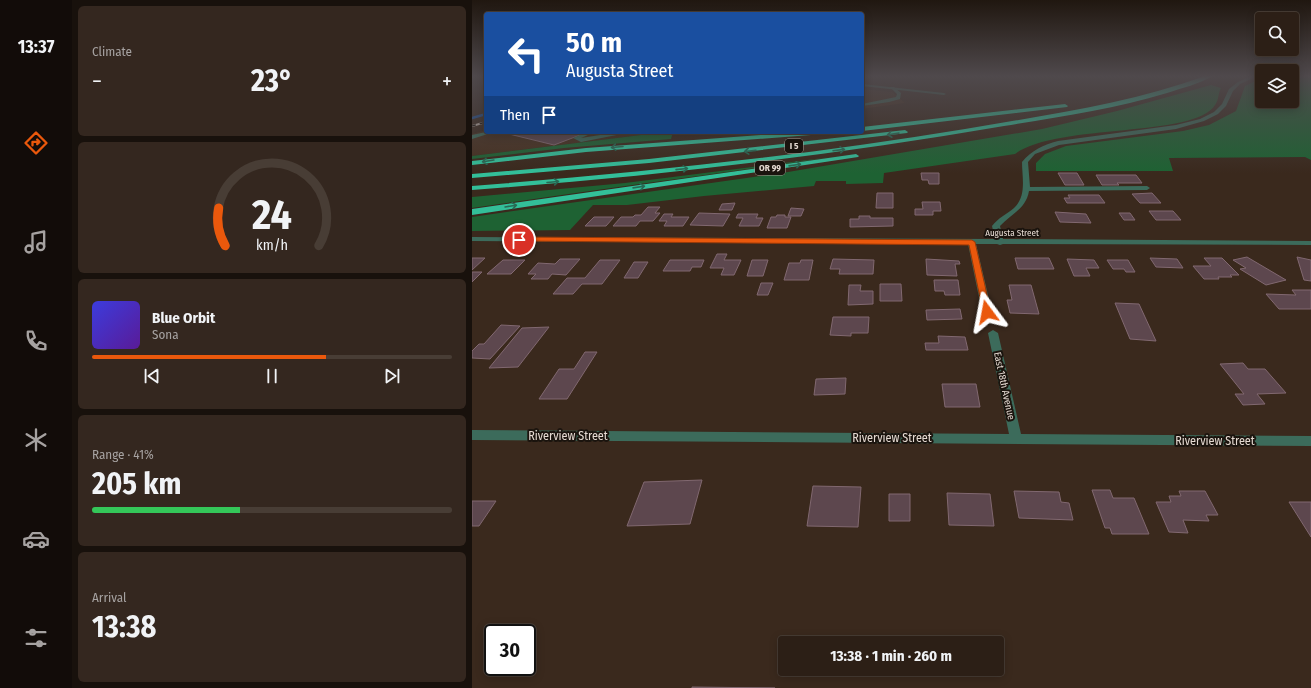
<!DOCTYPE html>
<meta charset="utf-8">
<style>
body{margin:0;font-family:"Fira Sans Condensed",sans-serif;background:#34271f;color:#f1f3f6;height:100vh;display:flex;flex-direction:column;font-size:15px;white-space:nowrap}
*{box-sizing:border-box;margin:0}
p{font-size:13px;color:#a6a2a1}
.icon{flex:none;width:22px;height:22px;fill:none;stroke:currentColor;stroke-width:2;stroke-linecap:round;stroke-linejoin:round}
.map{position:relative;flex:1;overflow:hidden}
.details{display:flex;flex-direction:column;gap:6px;padding:6px;background:#18110c;width:400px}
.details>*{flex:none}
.top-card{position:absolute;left:12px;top:12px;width:380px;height:122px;border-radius:4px;box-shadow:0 2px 10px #0003,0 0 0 1px #483d35;background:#1a4fa0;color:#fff;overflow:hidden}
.tools{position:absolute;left:783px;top:12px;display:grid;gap:8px}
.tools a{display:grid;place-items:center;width:44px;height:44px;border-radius:4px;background:#2c1f16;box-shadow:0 2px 10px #0003,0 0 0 1px #483d35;font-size:20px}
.speed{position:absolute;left:12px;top:624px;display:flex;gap:8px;font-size:20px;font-weight:700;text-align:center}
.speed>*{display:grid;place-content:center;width:52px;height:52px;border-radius:50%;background:#2c1f16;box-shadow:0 2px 10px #0003,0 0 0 1px #483d35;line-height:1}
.speed .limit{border:2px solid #111;border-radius:6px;background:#fff;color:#111}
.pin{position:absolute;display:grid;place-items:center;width:34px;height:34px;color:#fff;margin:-17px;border:2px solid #fff;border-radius:50%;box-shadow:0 1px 4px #0007}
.me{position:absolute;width:44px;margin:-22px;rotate:347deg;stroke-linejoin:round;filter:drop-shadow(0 0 3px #0008)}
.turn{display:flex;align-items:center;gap:14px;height:84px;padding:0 16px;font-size:18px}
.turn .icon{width:52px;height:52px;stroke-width:2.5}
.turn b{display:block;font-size:28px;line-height:34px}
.then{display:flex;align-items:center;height:38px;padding:0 16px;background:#0003;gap:8px;font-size:15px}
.big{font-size:30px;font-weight:700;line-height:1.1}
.details .card{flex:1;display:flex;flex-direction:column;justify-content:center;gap:6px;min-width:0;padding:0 14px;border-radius:6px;background:#34271f}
.details .dial{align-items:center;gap:0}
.dial svg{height:104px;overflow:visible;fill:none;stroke:#483d35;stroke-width:7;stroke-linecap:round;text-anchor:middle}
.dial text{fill:#f1f3f6;stroke:none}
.song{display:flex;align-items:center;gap:12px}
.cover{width:48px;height:48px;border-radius:6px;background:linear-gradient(135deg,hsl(240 70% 55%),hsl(270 70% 35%))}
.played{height:4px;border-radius:2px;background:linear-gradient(90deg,#ea580c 65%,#483d35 65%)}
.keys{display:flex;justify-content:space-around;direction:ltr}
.heat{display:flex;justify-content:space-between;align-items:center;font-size:22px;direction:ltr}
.charge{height:6px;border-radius:3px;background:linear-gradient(90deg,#34c759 41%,#483d35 0)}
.trip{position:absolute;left:306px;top:636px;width:226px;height:40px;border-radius:4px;background:#2c1f16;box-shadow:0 2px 10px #0003,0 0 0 1px #483d35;font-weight:700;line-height:40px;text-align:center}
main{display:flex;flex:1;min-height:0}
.dock{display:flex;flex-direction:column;width:72px;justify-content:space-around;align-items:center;background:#120c09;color:#a6a2a1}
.dock .icon{width:28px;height:28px}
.dock .current{color:#ea580c}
.dock b{font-size:18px;color:#f1f3f6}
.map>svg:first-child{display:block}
</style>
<main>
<nav class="dock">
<b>13:37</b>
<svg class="icon current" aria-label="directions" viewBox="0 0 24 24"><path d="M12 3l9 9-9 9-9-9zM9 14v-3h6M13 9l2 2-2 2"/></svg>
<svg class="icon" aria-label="music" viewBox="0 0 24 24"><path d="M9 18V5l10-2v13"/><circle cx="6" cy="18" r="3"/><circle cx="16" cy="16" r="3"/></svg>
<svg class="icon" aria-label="phone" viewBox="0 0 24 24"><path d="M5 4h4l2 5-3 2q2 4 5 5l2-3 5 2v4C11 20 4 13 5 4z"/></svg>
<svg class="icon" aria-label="climate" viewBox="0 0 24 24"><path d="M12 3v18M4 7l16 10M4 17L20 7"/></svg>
<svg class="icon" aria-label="car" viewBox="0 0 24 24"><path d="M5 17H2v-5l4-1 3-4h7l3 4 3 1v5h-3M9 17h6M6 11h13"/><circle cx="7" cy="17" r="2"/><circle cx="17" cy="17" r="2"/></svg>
<svg class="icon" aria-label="filters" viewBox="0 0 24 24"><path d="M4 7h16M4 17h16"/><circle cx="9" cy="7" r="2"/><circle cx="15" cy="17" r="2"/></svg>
</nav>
<section class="details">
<div class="card"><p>Climate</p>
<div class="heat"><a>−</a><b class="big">23°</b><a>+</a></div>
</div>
<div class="card dial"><svg viewBox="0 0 100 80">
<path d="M14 69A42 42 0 1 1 86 69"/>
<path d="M14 69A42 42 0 0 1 9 40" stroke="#ea580c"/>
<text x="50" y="56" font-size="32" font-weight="700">24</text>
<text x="50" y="72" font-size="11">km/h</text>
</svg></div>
<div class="card">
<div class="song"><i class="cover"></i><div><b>Blue Orbit</b><p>Sona</p></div></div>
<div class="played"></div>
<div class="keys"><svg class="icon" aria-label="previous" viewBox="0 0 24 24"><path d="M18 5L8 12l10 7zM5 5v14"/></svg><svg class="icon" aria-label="pause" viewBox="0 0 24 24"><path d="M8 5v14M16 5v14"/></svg><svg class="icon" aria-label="next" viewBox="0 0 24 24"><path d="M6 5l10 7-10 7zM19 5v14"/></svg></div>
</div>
<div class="card"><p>Range · 41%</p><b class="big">205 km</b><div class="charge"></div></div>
<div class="card"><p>Arrival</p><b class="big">13:38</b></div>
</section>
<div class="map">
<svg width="839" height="688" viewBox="0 0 839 688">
<rect width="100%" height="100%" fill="#3a291d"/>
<!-- built -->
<path fill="#463020" d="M390,89L420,92L433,103L390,109Z
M14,130V132H193L0,156V134Z"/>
<!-- green -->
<path fill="#1e6233" d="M820,76H839V160L833,157L697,158L701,171H564V163L573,154L594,146L711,131L737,125L764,111L773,86L790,78V101H820Z
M739,85L749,88C746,93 747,100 743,105C723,138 584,123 543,154L412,173L411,183L374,184V181H344L342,186L232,196L155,205H121L98,230L0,231V217L316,172L570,129L645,111Z
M193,132H201L199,139L92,148L0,159V156Z
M359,157C240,175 120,190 0,208V197L153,183Z"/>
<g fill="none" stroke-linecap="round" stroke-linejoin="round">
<!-- stream -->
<path stroke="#1c5199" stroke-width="2.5" d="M0,118L14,114"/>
</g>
<!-- building -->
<path fill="#5d474e" stroke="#816870" d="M44,132H116L82,145L37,134Z
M449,173H467V184H457L456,180H450Z
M586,173H605L612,185H593Z
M624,175H664L670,183H645L647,185H630Z
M405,193H421V208H404Z
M680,193L689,203H668L660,194Z
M596,195H627L633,203H595L592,198H598Z
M450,202H468L469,211H461V215H443V209H451Z
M263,203L260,210H247L250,204Z
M176,207H188L183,213H188L181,221H168L164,226H141L149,217H161L163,215H169Z
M319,208L332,209L329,216H316Z
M677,211H701L709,220H684Z
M583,212L614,214L619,223L588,222Z
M227,213L258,214L251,226L218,225Z
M647,213H658L663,220H652Z
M192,214H201L199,217H217L211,226H192L195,221H187Z
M266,214H286L284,218H291L287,226H267L271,218H264Z
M305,215H313V217H319L315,228H295L299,217H304Z
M387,216H398V218H421V226L378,227V219H387Z
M122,217H142L134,226H113Z
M245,254H255L252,260H269L262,275H249L252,268H238Z
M775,257L814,280L794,285L768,269L774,268L761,260Z
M825,257L839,260V281L832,280Z
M0,258H13L0,270Z
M543,258H577L582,269H546Z
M678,258L705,259L711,268L684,267Z
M732,258H750L767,275H758L760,277H746L747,279H732L721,266H739Z
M88,259H108L94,275L80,274L76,279H59L64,274H56L66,263L83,264Z
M361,259L402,260L401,274H367L368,269H358Z
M454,259L487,261L488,264H483L485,276L455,275Z
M595,259L622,260L627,268H614L618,276H602Z
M31,260H53L39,274H15Z
M128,260H148L130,284H110L101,294H81L95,278H113Z
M198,260H232L229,267H220L218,271H191Z
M280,260H296L291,276H275Z
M329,260H341L337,280H312L317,263H328Z
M635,260H656L663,272H654L652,269H641Z
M162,262H176L166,278H152Z
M0,272H10L0,282Z
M462,280H486L488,295H473L472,291H463Z
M289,283H301L296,295H285Z
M408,284H429L430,301H408Z
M377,285H389L388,291H401V304L376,305Z
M537,285H559L567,314L538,313L535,300H540Z
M820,290H839V309H807L794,294L824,295Z
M643,303L667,304L684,341L658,339Z
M488,309L490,319L455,320L454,310Z
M361,317H397L396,333H379V336L358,335Z
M29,325L48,326L18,359L0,358V351L7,344H12Z
M77,327L46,367L17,368L50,328Z
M466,336L493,337L496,350H454L453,343H467Z
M113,352H125L95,399H67L87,369H102Z
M771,363L776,369H793L814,393L785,394L793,404L771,405L763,394H772L748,364Z
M374,378L373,394L342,395L344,379Z
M470,384H504L508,407H473Z
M230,480L218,524L155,526L172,482Z
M341,486L389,487L386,527L335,526Z
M620,490H638L641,498H662L677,534H640L638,528H633Z
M542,491L587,492L589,502L597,503L601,520L547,518Z
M707,491H733L746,515H734L737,521L711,520L716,533L697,532L684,502H699L697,496H709Z
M475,493L518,494L522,526L477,525Z
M417,494H438V521H417Z
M0,501H24L7,526H0Z
M817,502H839V537Z
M220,687L303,688H220Z"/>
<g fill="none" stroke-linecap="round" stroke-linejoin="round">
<!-- lane -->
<path fill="#3c6b5b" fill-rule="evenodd" d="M418,87H422L429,93L428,99L417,102L390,106V104L424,97L425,94Z
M115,132H123L109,138L147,132H160L109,142L101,138Z"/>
<!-- street -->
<path fill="#3c6b5b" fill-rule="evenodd" d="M779,76H785L768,84L761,91L754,106L746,114L732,121L704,129L587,145L563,154L556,162L558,187L675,186L678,188L675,190L557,191C554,209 539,214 528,226L531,239L839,241V245L531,244L528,245L525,244H504L520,312L515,315L510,312L496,244L0,241V237L523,239L520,226C526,218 535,214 542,208C555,196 550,177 550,162C560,150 571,145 586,141L704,125L728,119L742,112L750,104L757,89L766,82Z
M390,84L472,93L474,94L472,95L390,86Z
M14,132H22L0,139V135Z
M521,330L526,333L549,434L839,436V446L0,440V430L537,434L516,333Z"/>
<!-- highway -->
<path fill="#33bf99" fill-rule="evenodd" d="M733,76H741C727,84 710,88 695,93C642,109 587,117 532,126C356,156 179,177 0,190V186C165,173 330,156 493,129C574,115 656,104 733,76Z
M593,104L596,106L595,107L390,131V127Z
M433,130L436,132L435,133L177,163L0,178V174L177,159Z
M327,132H355L352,134L114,152L0,165V161L114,148Z
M384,154L387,156L386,157L0,215V209Z"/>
<defs>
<path id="rail" d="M0,126L14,122"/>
</defs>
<!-- rail casing -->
<use href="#rail" stroke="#bfb3aa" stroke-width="2"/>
<!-- rail -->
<use href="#rail" stroke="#1b140e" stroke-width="1.5" stroke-dasharray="4" stroke-linecap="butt"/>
</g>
<!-- one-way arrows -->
<defs><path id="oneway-shaft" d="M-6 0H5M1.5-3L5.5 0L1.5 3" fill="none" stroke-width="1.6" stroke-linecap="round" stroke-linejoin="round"/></defs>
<g stroke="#276a54">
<use href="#oneway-shaft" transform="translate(421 134) rotate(172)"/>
<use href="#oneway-shaft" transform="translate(145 147) rotate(175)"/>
<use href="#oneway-shaft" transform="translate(367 150) rotate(-7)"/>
<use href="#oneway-shaft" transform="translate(278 151) rotate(174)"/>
<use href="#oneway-shaft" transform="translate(16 161) rotate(171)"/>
<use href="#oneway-shaft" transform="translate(323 165) rotate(-8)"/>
<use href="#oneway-shaft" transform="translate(210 169) rotate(-6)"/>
<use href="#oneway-shaft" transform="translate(81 182) rotate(-5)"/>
<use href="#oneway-shaft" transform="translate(167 187) rotate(-8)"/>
<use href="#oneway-shaft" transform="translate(39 206) rotate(-9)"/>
</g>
<!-- sky -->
<linearGradient id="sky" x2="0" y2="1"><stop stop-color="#201710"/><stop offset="0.44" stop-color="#4f494c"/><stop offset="1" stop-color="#4f494c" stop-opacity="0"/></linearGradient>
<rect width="839" height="173" fill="url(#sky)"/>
<!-- route -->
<path fill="#ea580c" stroke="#983908" d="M47,237L500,240L503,242L519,312L515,315L511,312L497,245L45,241V238Z"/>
<g text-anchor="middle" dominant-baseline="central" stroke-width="4" stroke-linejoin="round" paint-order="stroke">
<!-- shield labels -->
<g fill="#1b140e" stroke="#a89f97" stroke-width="1">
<rect x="313" y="139" width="18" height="14" rx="3"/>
<rect x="283" y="161" width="30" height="14" rx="3"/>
</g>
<g font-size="9" font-weight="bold" fill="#e5dad2">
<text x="322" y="146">I 5</text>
<text x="298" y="168">OR 99</text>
</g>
<!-- far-street labels -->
<g font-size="9" fill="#e5dad2" stroke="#1b140e">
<text x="540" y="233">Augusta Street</text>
</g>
<!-- street labels -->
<g font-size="10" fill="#e5dad2" stroke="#1b140e">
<text transform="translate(532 386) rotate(78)">East 18th Avenue</text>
</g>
<!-- near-street labels -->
<g font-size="12" fill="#e5dad2" stroke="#1b140e">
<text x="96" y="436">Riverview Street</text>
<text x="420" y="438">Riverview Street</text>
<text x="743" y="441">Riverview Street</text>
</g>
</g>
</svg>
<div class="tools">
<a><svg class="icon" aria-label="search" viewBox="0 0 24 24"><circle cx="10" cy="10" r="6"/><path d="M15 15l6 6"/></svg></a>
<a><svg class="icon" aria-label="layers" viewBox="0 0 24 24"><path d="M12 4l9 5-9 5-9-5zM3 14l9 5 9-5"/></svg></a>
</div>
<div class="speed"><div class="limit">30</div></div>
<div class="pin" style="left:47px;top:240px;background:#d93025"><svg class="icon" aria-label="arrive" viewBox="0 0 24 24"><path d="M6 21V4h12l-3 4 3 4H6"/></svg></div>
<svg class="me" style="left:515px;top:312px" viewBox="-20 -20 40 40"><path d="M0-17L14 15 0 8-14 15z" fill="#ea580c" stroke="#fff" stroke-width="4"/></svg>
<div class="trip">13:38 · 1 min · 260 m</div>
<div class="top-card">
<div class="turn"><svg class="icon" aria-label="left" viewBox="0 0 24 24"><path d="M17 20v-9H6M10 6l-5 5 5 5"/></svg><div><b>50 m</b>Augusta Street</div></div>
<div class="then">Then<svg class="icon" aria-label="arrive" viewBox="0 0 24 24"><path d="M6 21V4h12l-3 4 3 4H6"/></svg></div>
</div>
</div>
</main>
